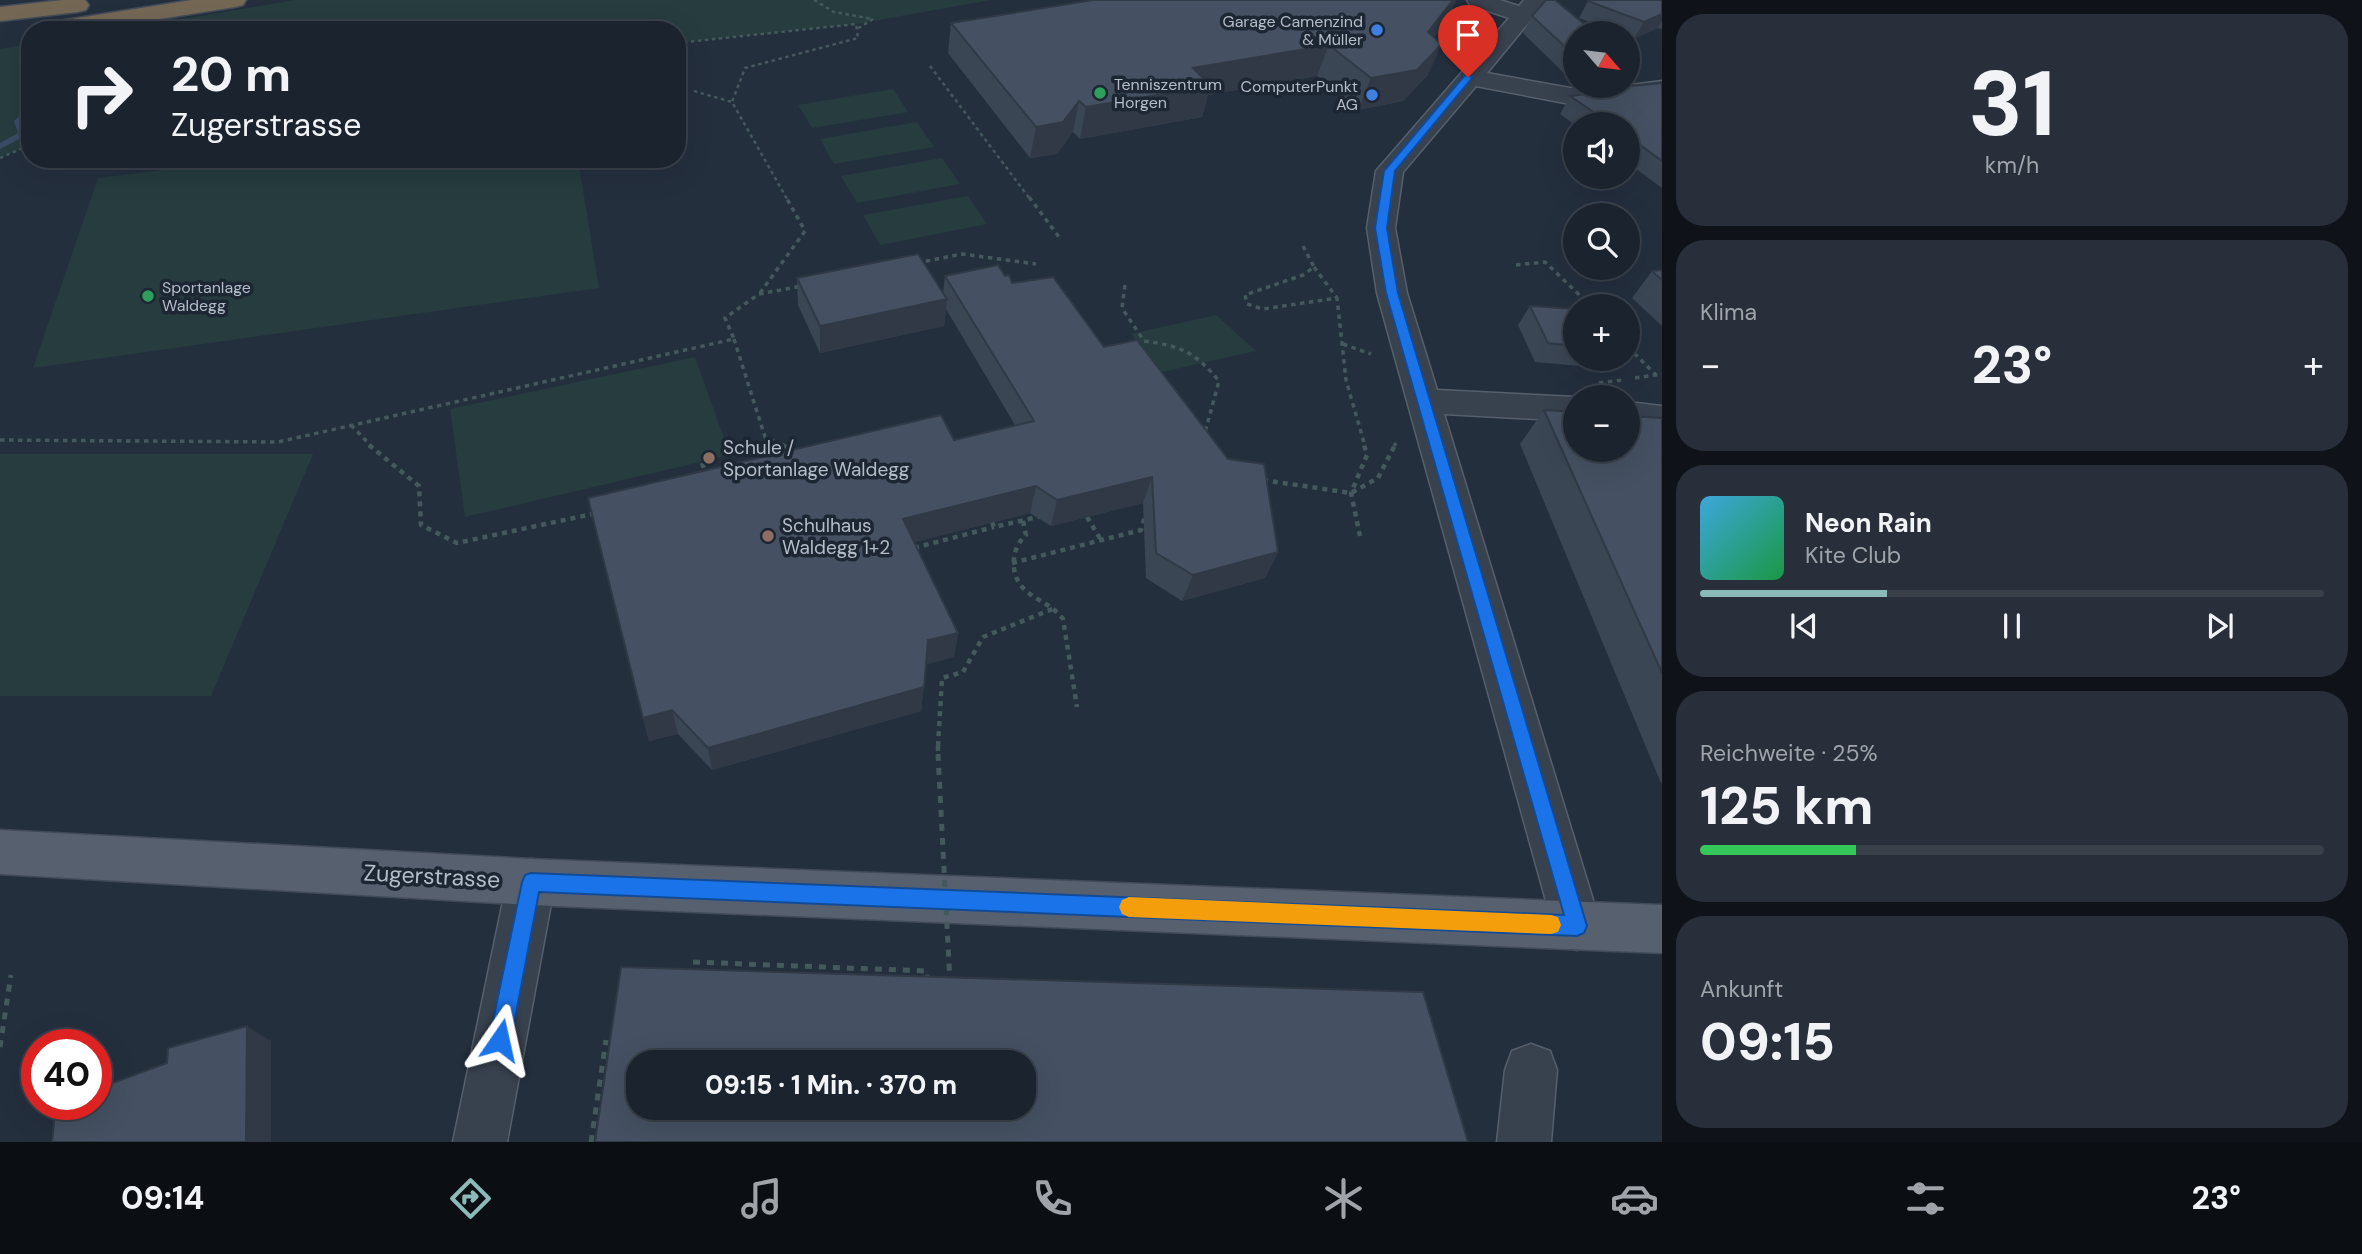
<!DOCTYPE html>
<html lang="de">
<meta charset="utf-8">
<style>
body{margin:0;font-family:"DM Sans",sans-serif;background:#282f3a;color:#f1f3f6;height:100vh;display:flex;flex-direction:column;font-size:26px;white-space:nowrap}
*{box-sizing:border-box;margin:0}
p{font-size:23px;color:#a0a4aa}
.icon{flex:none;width:38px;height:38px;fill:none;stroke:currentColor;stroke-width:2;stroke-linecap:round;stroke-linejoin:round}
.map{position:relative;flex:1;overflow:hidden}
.details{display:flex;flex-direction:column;gap:14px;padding:14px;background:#0f1319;width:700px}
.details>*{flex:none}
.top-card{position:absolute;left:21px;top:21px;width:665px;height:147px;border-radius:28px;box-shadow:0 7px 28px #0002,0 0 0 2px #39404a;background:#1b232e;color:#f1f3f6;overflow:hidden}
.needle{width:46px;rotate:118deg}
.fabs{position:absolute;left:1563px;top:21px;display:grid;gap:14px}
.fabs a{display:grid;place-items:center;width:77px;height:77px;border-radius:50%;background:#1b232e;box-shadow:0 7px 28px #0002,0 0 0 2px #39404a;font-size:35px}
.speed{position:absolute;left:21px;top:1029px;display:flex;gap:14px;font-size:35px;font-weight:700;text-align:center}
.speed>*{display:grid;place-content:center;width:91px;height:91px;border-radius:50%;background:#1b232e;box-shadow:0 7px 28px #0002,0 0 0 2px #39404a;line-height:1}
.speed .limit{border:10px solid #d22;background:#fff;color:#111}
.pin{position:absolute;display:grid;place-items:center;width:60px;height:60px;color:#fff;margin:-72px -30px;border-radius:50% 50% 50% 0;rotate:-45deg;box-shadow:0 0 7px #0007}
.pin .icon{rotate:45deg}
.me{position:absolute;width:77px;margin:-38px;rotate:11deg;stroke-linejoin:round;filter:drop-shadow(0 0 5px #0008)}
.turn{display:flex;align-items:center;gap:24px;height:147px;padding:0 35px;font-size:32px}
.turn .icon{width:91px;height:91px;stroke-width:2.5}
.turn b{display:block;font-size:49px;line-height:60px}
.big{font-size:52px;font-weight:800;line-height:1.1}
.details .tile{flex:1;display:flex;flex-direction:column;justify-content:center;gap:10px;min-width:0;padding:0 24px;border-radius:28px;background:#282f3a}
.details .dial{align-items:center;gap:0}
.dial b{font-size:91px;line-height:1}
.song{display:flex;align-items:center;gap:21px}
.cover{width:84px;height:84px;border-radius:10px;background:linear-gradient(135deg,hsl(200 70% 55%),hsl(140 70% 35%))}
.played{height:7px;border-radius:4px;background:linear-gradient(90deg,#8bbbb9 30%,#39404a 30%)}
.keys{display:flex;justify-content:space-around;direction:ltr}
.heat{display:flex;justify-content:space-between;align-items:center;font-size:38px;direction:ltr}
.charge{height:10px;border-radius:5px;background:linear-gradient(90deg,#34c759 25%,#39404a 0)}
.trip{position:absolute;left:626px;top:1050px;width:410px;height:70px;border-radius:28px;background:#1b232e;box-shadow:0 7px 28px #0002,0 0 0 2px #39404a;font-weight:800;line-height:70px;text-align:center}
.dock{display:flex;height:112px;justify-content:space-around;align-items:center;background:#0b0e12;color:#a0a4aa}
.dock .icon{width:49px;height:49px}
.dock .on{color:#8bbbb9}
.dock b{font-size:32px;color:#f1f3f6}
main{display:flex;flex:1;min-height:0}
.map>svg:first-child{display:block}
</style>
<main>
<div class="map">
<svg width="1662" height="1142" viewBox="0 0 1662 1142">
<rect width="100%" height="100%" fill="#242f3e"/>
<!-- green -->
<path fill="#263c3f" d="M295,0H991L856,24L677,43V30H118Z
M30,44V145L0,158V49Z
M893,89L908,112L812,128L798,105Z
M917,122L934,147L834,164L820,139Z
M942,158L960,184L857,203L841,176Z
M252,159H578L599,288L33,368L98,178Z
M968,196L987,224L880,245L863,215Z
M1216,315L1256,351L1162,372L1131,334Z
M695,357L730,455L465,517L450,409Z
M0,454H313L211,696H0Z"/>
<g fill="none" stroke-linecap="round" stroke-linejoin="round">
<!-- stream -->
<path fill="#394c67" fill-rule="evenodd" d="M27,109H30V115L22,122L25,136L0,149V143L18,133L14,121Z"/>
<defs>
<path id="minor" d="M1467,0H1500L1519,6L1524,0H1547L1487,73L1570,88H1607L1662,81V95L1607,104H1570L1476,86L1403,172L1395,228L1407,293L1437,390L1575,397V421L1444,414L1601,926L1594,943L1577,950L1560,943L1553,926L1377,293L1367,228L1376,171L1509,18L1470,5Z
M1628,402L1662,406V432L1628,426Z
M531,859L548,866L555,882L507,1142H453L507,882L514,866Z
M1531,1044L1550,1051L1557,1070L1551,1142H1497L1505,1070L1512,1051Z"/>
<path id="major" d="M0,830L531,859L1662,905V953L531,905L0,874Z"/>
<path id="highway" d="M63,0H85L89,5L86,10L78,12L0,21V7Z
M192,0H246L243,5L235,7L91,30H35L38,25L46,23Z"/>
</defs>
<!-- minor casing -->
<use href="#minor" stroke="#565f6c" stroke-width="3"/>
<!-- major casing -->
<use href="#major" stroke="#414a57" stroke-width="3"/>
<!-- highway casing -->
<use href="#highway" stroke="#434c59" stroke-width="3"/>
<!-- path-far3 -->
<path stroke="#44595c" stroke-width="2.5" stroke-dasharray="3.5 3.5" stroke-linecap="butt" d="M814,0L834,12L873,19L857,29
M677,43L856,24L858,38L745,68L732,102
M930,66L1030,199
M694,91L732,102L787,199
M0,158L30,145"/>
<!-- path-far2 -->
<path stroke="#44595c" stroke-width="3.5" stroke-dasharray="4.5 4.5" stroke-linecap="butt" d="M1029,197L1059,237
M1303,246L1314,267L1303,275L1245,295L1247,304L1263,309L1337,298L1346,380L1365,446
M917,263L962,254L1036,264
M1516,265L1545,262L1591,306
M1314,267L1337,298
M1125,285L1122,308L1144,341C1181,346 1195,352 1219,381L1204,436
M760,293L805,231L786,197
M734,339L765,437L786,446
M1343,344L1371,354
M1628,347L1656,375
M1635,378L1662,374
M1594,390L1598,383L1623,380
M351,425L371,446
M0,440L278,442L734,339L725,318L759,294L802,286
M1394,446L1396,443"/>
<!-- path-far1 -->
<path stroke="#44595c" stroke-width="4.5" stroke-dasharray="5 5" stroke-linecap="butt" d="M369,445L419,486L421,525L457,543L597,513
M782,445L798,452
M702,463L706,474
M1263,480L1351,493L1378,478L1395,445
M1087,517L1101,540
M1023,521L1026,535C1011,548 1009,574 1024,589C1036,601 1052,604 1063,619L1077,707
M992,522L994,527L1042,516
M1360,536L1351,493L1367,455L1364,445
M914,548L994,527
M1012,563L1141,530L1145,516
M938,746L942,678L963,672L983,637L1055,608"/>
<!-- path -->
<path stroke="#44595c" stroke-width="5" stroke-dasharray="7 7" stroke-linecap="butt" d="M693,962L927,971V982
M0,1047L11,975
M591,1142L606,1040"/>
<!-- minor -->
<use href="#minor" fill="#38414e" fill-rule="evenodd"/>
<!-- major -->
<use href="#major" fill="#56606e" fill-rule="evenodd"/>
<!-- highway -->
<use href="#highway" fill="#746855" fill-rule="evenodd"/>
<!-- path-bridge-far1 -->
<path stroke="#44595c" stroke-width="4.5" stroke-dasharray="5 5" stroke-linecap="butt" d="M938,746V756"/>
<!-- path-bridge -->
<path stroke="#44595c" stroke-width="5" stroke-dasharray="7 7" stroke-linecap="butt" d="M938,754L950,983"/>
</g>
<!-- wall -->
<path fill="#3b4654" d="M1093,0H1456L1446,23L1434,37L1428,75L1403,101L1358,110L1317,76L1208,95L1202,117L1080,139L1073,132L1057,154L1030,158L948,53L951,23Z
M1662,0V29L1658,28L1634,39L1628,36V33H1619L1579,18L1588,1Z
M1532,16L1575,33V84L1523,33Z
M1628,60L1634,65L1628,76Z
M1662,83V188L1628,163V124L1575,125L1560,114L1570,96L1607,91L1609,88Z
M1662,270V326L1632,298L1652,271Z
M945,276H1005L1012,283L1104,347L1278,552L1265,578L1182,601L1146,578L1143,503L1051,526L1030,513L914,542L958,633L954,657L926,664L921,711L712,770L678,734L649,741L643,718L954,440L1015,425L946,309L944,326L820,353L798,305L797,278L943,293Z
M1530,306L1575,309V359H1598L1592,367L1535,362L1518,325Z
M1544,410L1662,418V783H1661L1520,444Z"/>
<!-- shaded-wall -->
<path fill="#303945" d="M1453,0H1456L1446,23L1414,62L1428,32Z
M1662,14V21L1658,28L1634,39L1644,22Z
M1442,44L1428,75L1403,101L1358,110L1371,78Z
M1329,45L1317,76L1208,95L1202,117L1080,139L1086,107L1193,68Z
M1079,101L1073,132L1057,154L1030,158L1036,127Z
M947,299L944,326L820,353V326Z
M1152,477L1143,503L1051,526L1057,500Z
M1036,486L1030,513L901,545L903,519Z
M1278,552L1265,578L1182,601L1193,575Z
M958,633L954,657L925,665L928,640Z
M924,687L921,711L712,770L708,748Z
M672,710L678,734L649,741L643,718Z
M247,1026L271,1041V1142H246Z"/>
<!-- building -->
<path fill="#455162" stroke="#303945" stroke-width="2" fill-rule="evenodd" d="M1093,0H1453L1428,32L1442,44L1417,70L1371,78L1329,45L1193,68L1211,86L1086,107L1079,101L1063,122L1036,127L951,23Z
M1546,0H1555L1595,33H1575V56L1532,16Z
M1589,0H1662V14L1644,22L1588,1Z
M1628,60L1634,65L1628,66Z
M1662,83V161L1628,136V124H1611L1570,96L1611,91L1609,88Z
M918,254L947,299L820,326L797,278Z
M998,265L1005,276L1009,275L1012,283L1053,277L1104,347L1137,340L1228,459L1264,464L1278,552L1193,575L1156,553L1152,477L1057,500L1036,486L903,519L958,633L928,640L924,687L708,748L672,710L643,718L588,498L941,415L954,440L1034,421L945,276Z
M1662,270V280L1652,271Z
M1530,306L1575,309V346L1548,343Z
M1544,410L1575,412V450H1628V416L1662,418V673Z
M621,967L1423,992L1468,1142H595ZM639,1062H1024V1108H639Z
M247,1026L246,1142H52L56,1104H96V1089L167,1063L168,1048Z"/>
<!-- route -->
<path fill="#1a73e8" stroke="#114b97" stroke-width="2" d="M1465,75L1473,77L1395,171L1387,228L1398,293L1587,926L1584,933L1577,936L539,892L511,1040L508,1047L500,1050L493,1047L489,1040L522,882L525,875L531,873L1564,915L1386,293L1375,228L1384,171Z"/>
<!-- slow -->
<path fill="#f59e0b" d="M1129,897L1551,915L1558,917L1561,925L1558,932L1551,934L1129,917L1122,914L1119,907L1122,900Z"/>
<!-- markers -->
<g fill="#3f7fe0" stroke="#1d2633" stroke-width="2.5">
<circle cx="1377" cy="30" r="7"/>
<circle cx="1372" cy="95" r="7"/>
</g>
<g fill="#2e9e5b" stroke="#1d2633" stroke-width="2.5">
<circle cx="1100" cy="93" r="7"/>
<circle cx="148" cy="296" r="7"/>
</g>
<g fill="#8d6e63" stroke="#1d2633" stroke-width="2.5">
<circle cx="709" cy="458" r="7"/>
<circle cx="768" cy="536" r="7"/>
</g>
<g text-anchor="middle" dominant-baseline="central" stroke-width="7" stroke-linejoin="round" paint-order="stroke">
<!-- far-poi labels -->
<g font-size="16" fill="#b4bcc9" stroke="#1d2633" text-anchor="end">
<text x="1363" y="21">Garage Camenzind<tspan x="1363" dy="18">&amp; Müller</tspan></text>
<text x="1114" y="84" text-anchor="start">Tenniszentrum<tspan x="1114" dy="18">Horgen</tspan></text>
<text x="1358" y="86">ComputerPunkt<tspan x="1358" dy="18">AG</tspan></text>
<text x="162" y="287" text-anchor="start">Sportanlage<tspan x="162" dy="18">Waldegg</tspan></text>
</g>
<!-- poi labels -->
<g font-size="19" fill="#b4bcc9" stroke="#1d2633" text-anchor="start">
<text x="723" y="447">Schule /<tspan x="723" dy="22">Sportanlage Waldegg</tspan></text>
<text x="782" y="525">Schulhaus<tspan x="782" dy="22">Waldegg 1+2</tspan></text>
</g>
<!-- near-street labels -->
<g font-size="23" fill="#b4bcc9" stroke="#1d2633">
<text transform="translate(432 876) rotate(3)">Zugerstrasse</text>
</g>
</g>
</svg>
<div class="fabs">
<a><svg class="needle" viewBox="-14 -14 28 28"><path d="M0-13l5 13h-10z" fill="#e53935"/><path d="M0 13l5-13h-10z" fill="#a0a4aa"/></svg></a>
<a><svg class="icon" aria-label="sound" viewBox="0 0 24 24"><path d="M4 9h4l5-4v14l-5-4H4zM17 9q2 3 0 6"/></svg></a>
<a><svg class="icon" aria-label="search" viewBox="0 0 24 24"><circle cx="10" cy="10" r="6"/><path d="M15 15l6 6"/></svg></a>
<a>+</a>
<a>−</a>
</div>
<div class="speed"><div class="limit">40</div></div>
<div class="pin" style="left:1468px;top:77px;background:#d93025"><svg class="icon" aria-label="arrive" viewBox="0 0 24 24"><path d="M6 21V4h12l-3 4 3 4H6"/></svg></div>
<svg class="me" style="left:500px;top:1040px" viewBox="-20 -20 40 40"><path d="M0-17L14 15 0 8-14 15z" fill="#1a73e8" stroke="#fff" stroke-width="4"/></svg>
<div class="trip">09:15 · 1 Min. · 370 m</div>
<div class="top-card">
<div class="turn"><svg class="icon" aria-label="right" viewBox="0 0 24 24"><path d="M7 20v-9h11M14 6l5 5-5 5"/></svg><div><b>20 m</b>Zugerstrasse</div></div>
</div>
</div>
<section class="details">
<div class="tile dial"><b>31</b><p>km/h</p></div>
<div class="tile"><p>Klima</p>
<div class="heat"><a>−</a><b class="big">23°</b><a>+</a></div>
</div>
<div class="tile">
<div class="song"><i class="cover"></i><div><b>Neon Rain</b><p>Kite Club</p></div></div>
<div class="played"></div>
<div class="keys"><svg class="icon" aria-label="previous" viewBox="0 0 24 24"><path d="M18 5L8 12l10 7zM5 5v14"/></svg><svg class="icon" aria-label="pause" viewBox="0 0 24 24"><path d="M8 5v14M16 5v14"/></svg><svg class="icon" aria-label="next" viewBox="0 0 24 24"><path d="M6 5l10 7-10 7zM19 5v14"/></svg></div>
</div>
<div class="tile"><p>Reichweite · 25%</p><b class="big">125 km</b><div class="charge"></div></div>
<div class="tile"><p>Ankunft</p><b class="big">09:15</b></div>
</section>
</main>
<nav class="dock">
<b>09:14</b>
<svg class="icon on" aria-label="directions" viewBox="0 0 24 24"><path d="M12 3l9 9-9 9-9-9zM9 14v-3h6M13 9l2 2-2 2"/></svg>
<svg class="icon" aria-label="music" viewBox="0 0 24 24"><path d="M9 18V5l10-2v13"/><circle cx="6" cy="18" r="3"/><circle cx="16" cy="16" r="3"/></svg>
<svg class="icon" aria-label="phone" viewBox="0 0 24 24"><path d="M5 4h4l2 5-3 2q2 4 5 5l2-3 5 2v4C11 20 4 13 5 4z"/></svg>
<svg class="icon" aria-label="climate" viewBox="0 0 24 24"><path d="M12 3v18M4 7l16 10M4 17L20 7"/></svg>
<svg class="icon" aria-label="car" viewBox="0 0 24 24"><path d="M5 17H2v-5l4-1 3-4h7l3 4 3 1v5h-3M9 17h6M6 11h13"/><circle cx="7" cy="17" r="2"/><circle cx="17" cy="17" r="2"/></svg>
<svg class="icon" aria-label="filters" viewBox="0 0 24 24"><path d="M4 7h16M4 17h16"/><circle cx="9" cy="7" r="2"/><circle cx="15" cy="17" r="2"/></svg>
<b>23°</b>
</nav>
